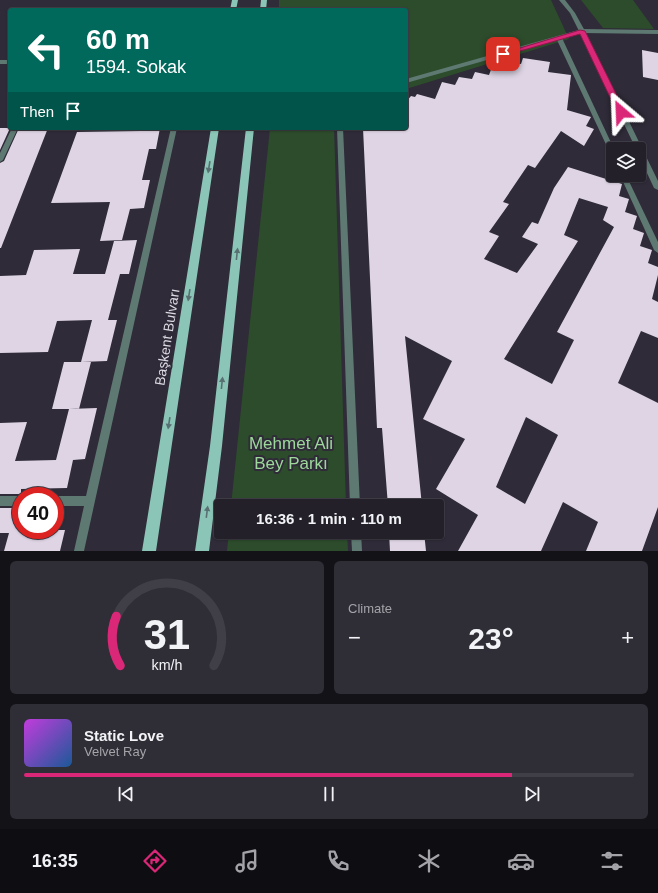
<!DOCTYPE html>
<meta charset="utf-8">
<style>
body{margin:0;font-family:Helvetica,sans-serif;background:#2f2d36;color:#f1f3f6;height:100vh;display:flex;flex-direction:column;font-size:15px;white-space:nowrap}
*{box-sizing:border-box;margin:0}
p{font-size:13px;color:#a3a3a8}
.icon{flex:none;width:22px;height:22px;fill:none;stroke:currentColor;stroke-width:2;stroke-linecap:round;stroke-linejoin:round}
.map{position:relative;height:551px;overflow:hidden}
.panel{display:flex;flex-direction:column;gap:10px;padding:10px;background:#131217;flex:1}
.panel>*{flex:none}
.banner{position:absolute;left:8px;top:8px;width:400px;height:122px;border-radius:4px;box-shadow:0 1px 3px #0004,0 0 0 1px #403e47;background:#00695c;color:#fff;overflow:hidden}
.tools{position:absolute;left:606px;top:142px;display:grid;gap:8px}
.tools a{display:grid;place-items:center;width:40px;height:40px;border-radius:4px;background:#23202a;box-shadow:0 1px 3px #0004,0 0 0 1px #403e47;font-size:20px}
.speed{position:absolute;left:12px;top:487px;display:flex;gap:8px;font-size:20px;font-weight:700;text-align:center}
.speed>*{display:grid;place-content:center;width:52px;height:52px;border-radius:50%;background:#23202a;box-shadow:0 1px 3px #0004,0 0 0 1px #403e47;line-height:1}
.speed .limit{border:6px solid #d22;background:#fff;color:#111}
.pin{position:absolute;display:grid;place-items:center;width:34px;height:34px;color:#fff;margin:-17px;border-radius:8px;box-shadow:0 2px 6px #0006}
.me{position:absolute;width:44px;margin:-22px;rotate:334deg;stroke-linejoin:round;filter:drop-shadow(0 0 3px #0008)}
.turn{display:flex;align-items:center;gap:14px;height:84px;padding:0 12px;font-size:18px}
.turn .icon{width:52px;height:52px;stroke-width:2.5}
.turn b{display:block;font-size:28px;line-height:34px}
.then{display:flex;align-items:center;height:38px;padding:0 12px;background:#0003;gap:8px;font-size:15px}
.big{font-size:30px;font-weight:600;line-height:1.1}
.panel .widget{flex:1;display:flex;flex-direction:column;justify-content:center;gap:6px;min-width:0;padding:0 14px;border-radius:6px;background:#2f2d36}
.panel .dial{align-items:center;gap:0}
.dial svg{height:104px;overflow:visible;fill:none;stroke:#403e47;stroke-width:7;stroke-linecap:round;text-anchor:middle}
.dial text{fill:#f1f3f6;stroke:none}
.song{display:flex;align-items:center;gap:12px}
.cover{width:48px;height:48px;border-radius:6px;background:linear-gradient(135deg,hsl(290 70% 55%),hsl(210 70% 35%))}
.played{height:4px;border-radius:2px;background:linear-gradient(90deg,#db2777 80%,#403e47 80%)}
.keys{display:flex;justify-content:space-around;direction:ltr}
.heat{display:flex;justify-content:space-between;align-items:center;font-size:22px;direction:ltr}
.panel .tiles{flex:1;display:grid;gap:10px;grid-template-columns:1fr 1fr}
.widget:last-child{grid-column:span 2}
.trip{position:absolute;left:214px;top:499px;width:230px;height:40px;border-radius:4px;background:#23202a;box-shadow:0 1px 3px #0004,0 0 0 1px #403e47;font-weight:600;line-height:40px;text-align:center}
.menu{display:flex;height:64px;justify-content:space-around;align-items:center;background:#0e0d11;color:#a3a3a8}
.menu .icon{width:28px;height:28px}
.menu .active{color:#db2777}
.menu b{font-size:18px;color:#f1f3f6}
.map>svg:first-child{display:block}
</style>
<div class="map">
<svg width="658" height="551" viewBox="0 0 658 551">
<rect width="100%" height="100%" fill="#2f2b38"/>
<!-- green -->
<path fill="#2d4c2c" d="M279,0H551L569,39L406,89V10H279Z
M581,0H633L654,29L603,28Z
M270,128H334L346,506H231Z
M229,532H347L348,551H227Z"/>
<!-- building -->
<path fill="#ded4e4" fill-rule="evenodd" d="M642,50L658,53V80L643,77Z
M523,58L550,62L548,72L571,75L567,110L591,117L586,126L594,129L584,146L561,131L535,168L528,165L503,202L509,204L489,232L499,236L484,259L517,273L538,244L522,237L532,222L538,224L554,188L568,167L622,184L619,196L629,199L625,212L637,216L633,229L644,233L640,246L652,250L648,263L658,267V275L652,299L658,302V338L641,331L618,383L658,403V507L642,551H586L598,522L563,502L541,551H458L478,515L436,489L465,439L423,419L452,361L405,336L422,506H388L382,428H377L363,128H406V102L411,96L415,97L417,94L435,99L442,82L455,85L459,77L472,79L475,72L489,75L492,67L505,70L508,62L521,64ZM579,198L608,207L603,220L614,227L557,332L574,340L552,384L504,359L578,241L564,235ZM526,417L558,435L525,504L496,487Z
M0,128H10L0,150Z
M19,128H48L1,248H0V163L4,161Z
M141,128H160L156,149H149L142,180H150L144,208L130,209L122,240L100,241L110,202L51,203L77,132L140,131Z
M137,240L129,274H105L114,241Z
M80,249L73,274H120L108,320H117L107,361L81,362L92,320L57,321L48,352L0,353V276L26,275L34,250Z
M64,362H91L79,409H52Z
M97,408L85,459L73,460L67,488L21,489V494H0V423L27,422L15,461L56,460L69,409Z
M0,508H21V530H65L60,551H4L9,533H0Z
M389,532H424L426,551H390Z"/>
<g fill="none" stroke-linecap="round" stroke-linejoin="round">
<!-- minor -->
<path fill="#5e7972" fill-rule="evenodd" d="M582,29L658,30V34L582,33L562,38L614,149H613V155L610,153L557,40L406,83V79Z
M0,60H10V64H0Z
M12,128H18L3,160L0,162V153Z
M171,128H177L84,551H74L84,506H55V496H86Z
M337,128H343L360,506H350Z
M620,175H626L658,242V253L654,250Z
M0,496H21V506H0Z
M351,532H361L362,551H352Z"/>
<!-- tertiary -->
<path fill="#5e7972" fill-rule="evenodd" d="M559,0H565L575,13L585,31L658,181V190L654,188L639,156V149H636L579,31L570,13Z"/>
<!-- primary -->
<path fill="#8bc5b7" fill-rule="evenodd" d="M232,0H238L236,10H230Z
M261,0H267L266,10H260Z
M211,128H219L156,551H142Z
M246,128H254L222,446L209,551H195L210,446Z"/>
</g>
<!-- one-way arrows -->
<defs><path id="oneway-solid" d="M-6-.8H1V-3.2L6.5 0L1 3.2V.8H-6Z"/></defs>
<g fill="#587071">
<use href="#oneway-solid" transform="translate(209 167) rotate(99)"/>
<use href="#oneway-solid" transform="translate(237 254) rotate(-84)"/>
<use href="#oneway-solid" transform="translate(189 295) rotate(99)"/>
<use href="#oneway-solid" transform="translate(222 383) rotate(-84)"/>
<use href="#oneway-solid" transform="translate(169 423) rotate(99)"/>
<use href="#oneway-solid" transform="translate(207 512) rotate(-83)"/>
</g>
<!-- route -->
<path fill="#db2777" stroke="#8e194d" d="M580,30L585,31L625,112L621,114L617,112L580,34L506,55L500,54Z"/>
<g text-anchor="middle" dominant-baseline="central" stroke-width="4" stroke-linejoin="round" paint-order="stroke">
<!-- street labels -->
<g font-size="14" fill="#dcd9e2" stroke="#2f2b38">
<text transform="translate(167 337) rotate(-81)">Başkent Bulvarı</text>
</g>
<!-- near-park labels -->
<g font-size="17" fill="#9cd89a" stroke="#2f2b38">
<text x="291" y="443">Mehmet Ali<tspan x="291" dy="20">Bey Parkı</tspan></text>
</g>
</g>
</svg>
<div class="tools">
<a><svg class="icon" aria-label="layers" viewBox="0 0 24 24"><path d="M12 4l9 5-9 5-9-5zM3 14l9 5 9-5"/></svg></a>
</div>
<div class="speed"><div class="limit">40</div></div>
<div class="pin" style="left:503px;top:54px;background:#d93025"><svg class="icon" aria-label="arrive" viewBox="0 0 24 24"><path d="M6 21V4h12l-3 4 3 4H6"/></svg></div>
<svg class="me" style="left:621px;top:112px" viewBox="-20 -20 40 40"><path d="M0-17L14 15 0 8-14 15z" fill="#db2777" stroke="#fff" stroke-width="4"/></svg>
<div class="trip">16:36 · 1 min · 110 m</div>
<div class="banner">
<div class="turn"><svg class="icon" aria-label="left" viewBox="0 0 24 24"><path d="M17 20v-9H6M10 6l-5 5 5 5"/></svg><div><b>60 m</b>1594. Sokak</div></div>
<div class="then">Then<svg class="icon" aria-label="arrive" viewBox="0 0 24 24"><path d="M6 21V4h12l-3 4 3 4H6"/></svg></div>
</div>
</div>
<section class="panel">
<div class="tiles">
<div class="widget dial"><svg viewBox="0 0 100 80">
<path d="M14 69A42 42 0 1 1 86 69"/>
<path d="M14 69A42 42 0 0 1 11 31" stroke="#db2777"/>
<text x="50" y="56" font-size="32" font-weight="700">31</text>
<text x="50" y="72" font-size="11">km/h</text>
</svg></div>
<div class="widget"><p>Climate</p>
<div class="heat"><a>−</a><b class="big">23°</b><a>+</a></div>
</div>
<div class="widget">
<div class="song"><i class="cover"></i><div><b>Static Love</b><p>Velvet Ray</p></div></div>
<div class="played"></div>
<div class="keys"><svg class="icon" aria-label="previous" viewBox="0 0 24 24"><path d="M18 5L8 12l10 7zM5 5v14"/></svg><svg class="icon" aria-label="pause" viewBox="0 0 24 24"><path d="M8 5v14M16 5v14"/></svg><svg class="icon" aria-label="next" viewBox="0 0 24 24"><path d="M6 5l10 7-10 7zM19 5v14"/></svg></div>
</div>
</div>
</section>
<nav class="menu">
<b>16:35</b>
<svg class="icon active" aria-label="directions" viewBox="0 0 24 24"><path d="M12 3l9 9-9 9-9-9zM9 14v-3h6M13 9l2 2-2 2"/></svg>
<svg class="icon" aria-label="music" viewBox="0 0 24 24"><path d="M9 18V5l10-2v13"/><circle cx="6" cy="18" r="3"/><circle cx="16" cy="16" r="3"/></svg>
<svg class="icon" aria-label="phone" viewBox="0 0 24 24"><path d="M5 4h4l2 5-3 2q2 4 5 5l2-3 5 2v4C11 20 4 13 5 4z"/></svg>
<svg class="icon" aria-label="climate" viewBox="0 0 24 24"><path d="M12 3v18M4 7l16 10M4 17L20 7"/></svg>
<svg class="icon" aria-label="car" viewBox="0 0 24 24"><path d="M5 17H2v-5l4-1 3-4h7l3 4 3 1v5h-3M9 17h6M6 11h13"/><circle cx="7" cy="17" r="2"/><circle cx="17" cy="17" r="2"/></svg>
<svg class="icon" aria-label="filters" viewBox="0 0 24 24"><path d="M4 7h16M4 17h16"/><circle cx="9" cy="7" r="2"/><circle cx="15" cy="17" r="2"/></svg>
</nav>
